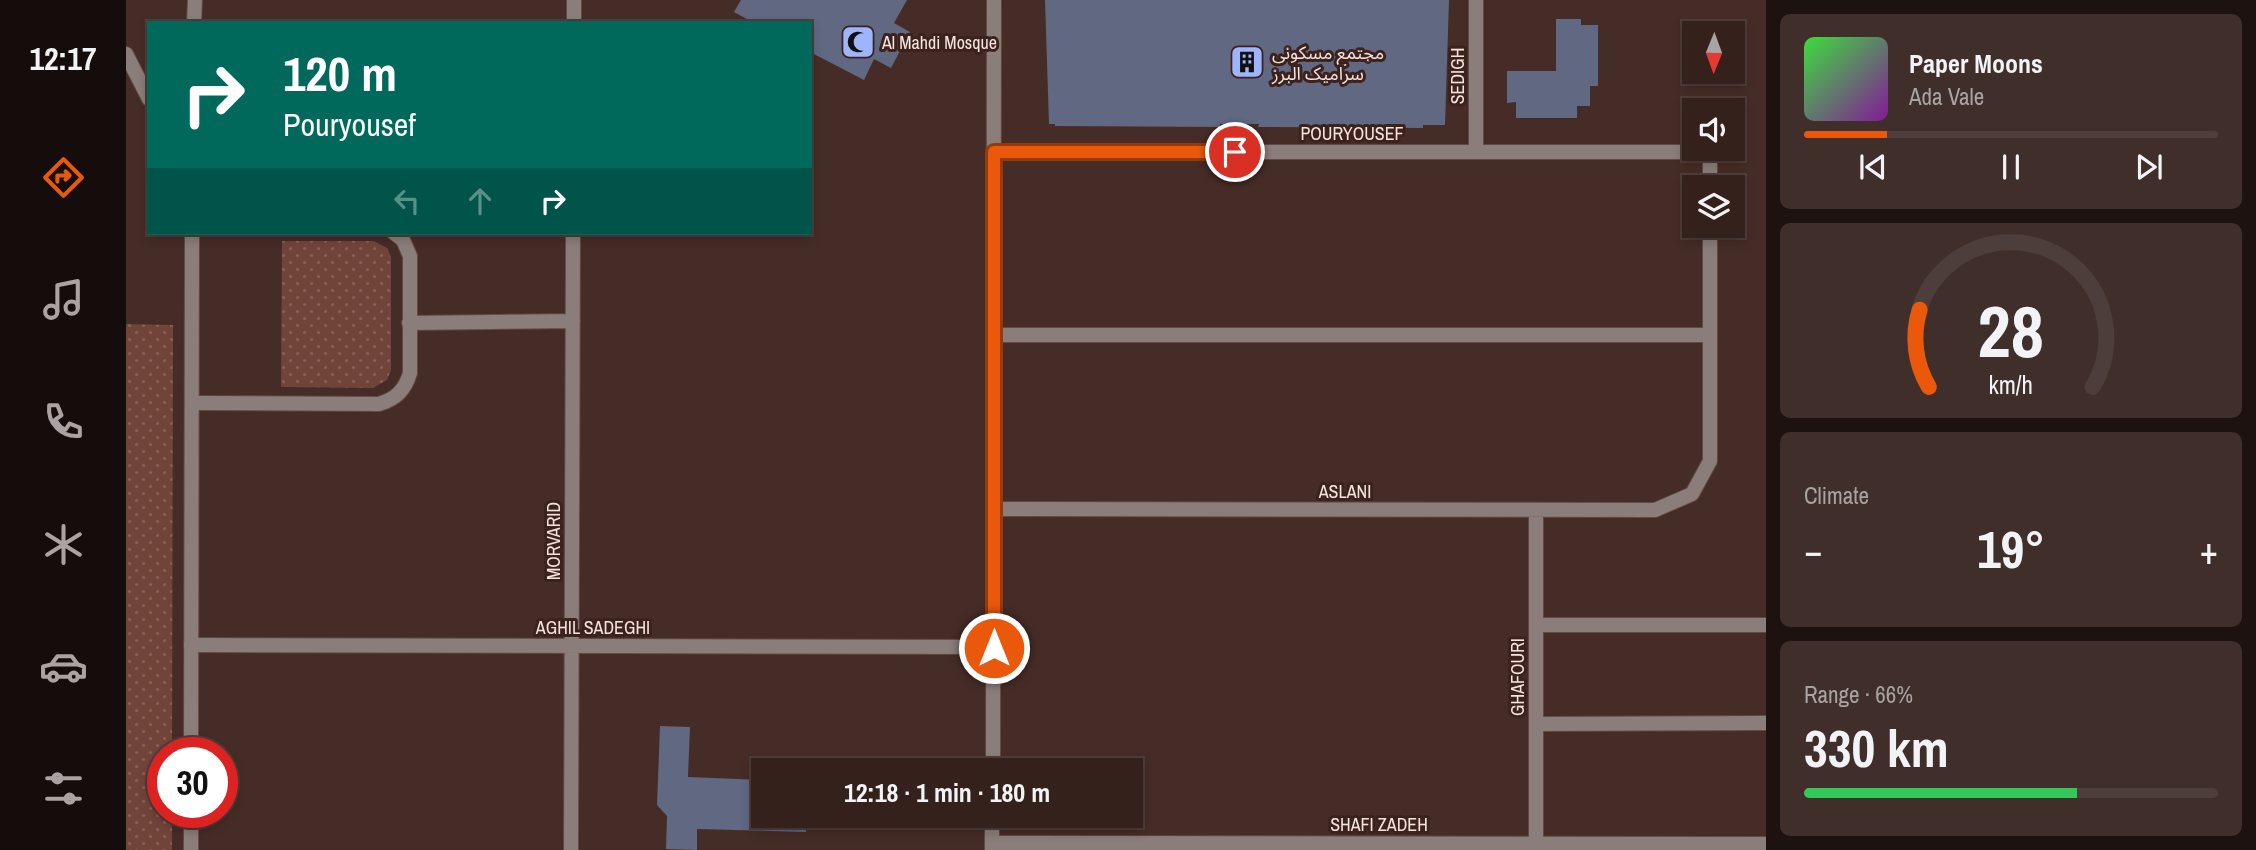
<!DOCTYPE html>
<meta charset="utf-8">
<style>
body{margin:0;font-family:"Archivo Narrow","Noto Sans Arabic",sans-serif;background:#3f2e29;color:#f1f3f6;height:100vh;display:flex;flex-direction:column;font-size:26px;white-space:nowrap}
*{box-sizing:border-box;margin:0}
p{font-size:23px;color:#a9a3a3}
.icon{flex:none;width:38px;height:38px;fill:none;stroke:currentColor;stroke-width:2;stroke-linecap:round;stroke-linejoin:round}
.map{position:relative;flex:1;overflow:hidden}
.details{display:flex;flex-direction:column;gap:14px;padding:14px;background:#1d120f;width:490px}
.details>*{flex:none}
.hud{position:absolute;left:21px;top:21px;width:665px;height:214px;border-radius:0px;box-shadow:0 4px 10px #0003,0 0 0 2px #4e3e3b;background:#00695c;color:#fff;overflow:hidden}
.needle{width:46px;rotate:181deg}
.buttons{position:absolute;left:1556px;top:21px;display:grid;gap:14px}
.buttons a{display:grid;place-items:center;width:63px;height:63px;border-radius:0px;background:#34211c;box-shadow:0 4px 10px #0003,0 0 0 2px #4e3e3b;font-size:35px}
.speed{position:absolute;left:21px;top:737px;display:flex;gap:14px;font-size:35px;font-weight:700;text-align:center}
.speed>*{display:grid;place-content:center;width:91px;height:91px;border-radius:50%;background:#34211c;box-shadow:0 4px 10px #0003,0 0 0 2px #4e3e3b;line-height:1}
.speed .limit{border:10px solid #d22;background:#fff;color:#111}
.pin{position:absolute;display:grid;place-items:center;width:60px;height:60px;color:#fff;margin:-30px;border:4px solid #fff;border-radius:50%;box-shadow:0 2px 7px #0007}
.me{position:absolute;width:77px;margin:-38px;rotate:0deg;stroke-linejoin:round;filter:drop-shadow(0 0 5px #0008)}
.turn{display:flex;align-items:center;gap:24px;height:147px;padding:0 21px;font-size:32px}
.turn .icon{width:91px;height:91px;stroke-width:2.5}
.turn b{display:block;font-size:49px;line-height:60px}
.lanes{display:flex;align-items:center;height:66px;padding:0 21px;background:#0003;justify-content:center;gap:35px;direction:ltr}
.lanes .off{opacity:.35}
.big{font-size:52px;font-weight:800;line-height:1.1}
.details .card{flex:1;display:flex;flex-direction:column;justify-content:center;gap:10px;min-width:0;padding:0 24px;border-radius:10px;background:#3f2e29}
.details .dial{align-items:center;gap:0}
.dial svg{height:182px;overflow:visible;fill:none;stroke:#4e3e3b;stroke-width:7;stroke-linecap:round;text-anchor:middle}
.dial text{fill:#f1f3f6;stroke:none}
.song{display:flex;align-items:center;gap:21px}
.cover{width:84px;height:84px;border-radius:10px;background:linear-gradient(135deg,hsl(120 70% 55%),hsl(290 70% 35%))}
.played{height:7px;border-radius:4px;background:linear-gradient(90deg,#ea580c 20%,#4e3e3b 20%)}
.keys{display:flex;justify-content:space-around;direction:ltr}
.heat{display:flex;justify-content:space-between;align-items:center;font-size:38px;direction:ltr}
.charge{height:10px;border-radius:5px;background:linear-gradient(90deg,#34c759 66%,#4e3e3b 0)}
.trip{position:absolute;left:625px;top:758px;width:392px;height:70px;border-radius:0px;background:#34211c;box-shadow:0 4px 10px #0003,0 0 0 2px #4e3e3b;font-weight:800;line-height:70px;text-align:center}
main{display:flex;flex:1;min-height:0}
.tabs{display:flex;flex-direction:column;width:126px;justify-content:space-around;align-items:center;background:#150d0b;color:#a9a3a3}
.tabs .icon{width:49px;height:49px}
.tabs .active{color:#ea580c}
.tabs b{font-size:32px;color:#f1f3f6}
.map>svg:first-child{display:block}
</style>
<main>
<nav class="tabs">
<b>12:17</b>
<svg class="icon active" aria-label="directions" viewBox="0 0 24 24"><path d="M12 3l9 9-9 9-9-9zM9 14v-3h6M13 9l2 2-2 2"/></svg>
<svg class="icon" aria-label="music" viewBox="0 0 24 24"><path d="M9 18V5l10-2v13"/><circle cx="6" cy="18" r="3"/><circle cx="16" cy="16" r="3"/></svg>
<svg class="icon" aria-label="phone" viewBox="0 0 24 24"><path d="M5 4h4l2 5-3 2q2 4 5 5l2-3 5 2v4C11 20 4 13 5 4z"/></svg>
<svg class="icon" aria-label="climate" viewBox="0 0 24 24"><path d="M12 3v18M4 7l16 10M4 17L20 7"/></svg>
<svg class="icon" aria-label="car" viewBox="0 0 24 24"><path d="M5 17H2v-5l4-1 3-4h7l3 4 3 1v5h-3M9 17h6M6 11h13"/><circle cx="7" cy="17" r="2"/><circle cx="17" cy="17" r="2"/></svg>
<svg class="icon" aria-label="filters" viewBox="0 0 24 24"><path d="M4 7h16M4 17h16"/><circle cx="9" cy="7" r="2"/><circle cx="15" cy="17" r="2"/></svg>
</nav>
<div class="map">
<svg width="1640" height="850" viewBox="0 0 1640 850">
<defs>
<pattern id="grass-dots" width="8" height="8" patternUnits="userSpaceOnUse" patternTransform="scale(1.75)"><rect width="8" height="8" fill="#71443a"/><path d="M2 2h.1M6 6h.1" fill="none" stroke="#865f56" stroke-width="1.8" stroke-linecap="round"/></pattern>
</defs>
<rect width="100%" height="100%" fill="#462c26"/>
<!-- grass -->
<path fill="url(#grass-dots)" d="M156,241H248L261,248L265,257V370L261,380L247,388L155,387Z
M0,324L47,325L46,752H37V812H46V850H0Z"/>
<!-- building -->
<path fill="#606882" d="M615,0H781L768,23L784,32L765,68L748,59L738,80L684,52V23H628L608,12Z
M919,0H1323L1319,125H1297V128L1132,127L1133,124H1094V127L929,126V124H923Z
M1430,19H1455V25H1472V86H1464V106H1451V118H1390V102L1381,103V71H1430Z
M534,726L564,727L562,777L637,780V816H680V832L571,829V850L540,849L541,816L531,805Z"/>
<g fill="none" stroke-linecap="round" stroke-linejoin="round">
<defs>
<path id="service" d="M66,403L253,404C270,399 279,390 284,373V256L277,240L268,233"/>
<path id="minor" d="M68,23L69,0
M448,23V0
M868,152H1584V187
M1350,152V0
M283,323L447,321
M868,335H1584
M868,509L1529,510L1566,494L1584,461V226
M1410,510V844
M1410,625H1640
M65,645L868,647
M1411,724L1640,723
M867,770L868,0
M866,843L1640,844
M445,850L447,233
M866,850V816"/>
<path id="tertiary" d="M0,54L23,99
M65,752L66,233
M65,850V812"/>
</defs>
<!-- service casing -->
<use href="#service" stroke="#624944" stroke-width="16"/>
<!-- minor casing -->
<use href="#minor" stroke="#624944" stroke-width="16"/>
<!-- tertiary casing -->
<use href="#tertiary" stroke="#624944" stroke-width="16"/>
<!-- service -->
<use href="#service" stroke="#8b7d79" stroke-width="14"/>
<!-- minor -->
<use href="#minor" stroke="#8b7d79" stroke-width="14"/>
<!-- tertiary -->
<use href="#tertiary" stroke="#8b7d79" stroke-width="14"/>
</g>
<g fill="none" stroke-linecap="round" stroke-linejoin="round">
<defs>
<path id="route" d="M868,648V152H1109"/>
</defs>
<!-- route casing -->
<use href="#route" stroke="#983908" stroke-width="18"/>
<!-- route -->
<use href="#route" stroke="#ea580c" stroke-width="12"/>
</g>
<!-- icons -->
<defs>
<symbol id="mosque-square" viewBox="-11 -11 22 22"><rect x="-9" y="-9" width="18" height="18" rx="4" fill="#9eb4fd" stroke="#3c221c"/><path d="M3.5-4.9A6 6 0 1 0 3.5 4.9A5 5 0 1 1 3.5-4.9Z" fill="#111"/></symbol>
<symbol id="building-square" viewBox="-11 -11 22 22"><rect x="-9" y="-9" width="18" height="18" rx="4" fill="#9eb4fd" stroke="#3c221c"/><path d="M-4-6H4V6H1V3H-1V6H-4ZM-2.5-4.3h1.7v1.8h-1.7ZM.8-4.3h1.7v1.8H.8ZM-2.5-1h1.7V.8h-1.7ZM.8-1h1.7V.8H.8Z" fill="#111"/></symbol>
</defs>
<g fill-rule="evenodd">
<use href="#mosque-square" x="713" y="23" width="38" height="38"/>
<use href="#building-square" x="1102" y="43" width="38" height="38"/>
</g>
<g text-anchor="middle" dominant-baseline="central" stroke-width="6" stroke-linejoin="round" paint-order="stroke">
<!-- poi labels -->
<g font-size="18" fill="#f5e3df" stroke="#3c221c" text-anchor="start">
<text x="756" y="42">Al Mahdi Mosque</text>
<text x="1146" y="52">مجتمع مسکونی<tspan x="1146" dy="21">سرامیک البرز</tspan></text>
</g>
<!-- street labels -->
<g font-size="18" fill="#f5e3df" stroke="#3c221c">
<text transform="translate(1331 76) rotate(-90)">SEDIGH</text>
<text x="1226" y="133">POURYOUSEF</text>
<text x="1219" y="491">ASLANI</text>
<text transform="translate(427 541) rotate(-90)">MORVARID</text>
<text x="467" y="627">AGHIL SADEGHI</text>
<text transform="translate(1391 677) rotate(-90)">GHAFOURI</text>
<text x="1253" y="824">SHAFI ZADEH</text>
</g>
</g>
</svg>
<div class="buttons">
<a><svg class="needle" viewBox="-14 -14 28 28"><path d="M0-13l5 13h-10z" fill="#e53935"/><path d="M0 13l5-13h-10z" fill="#a9a3a3"/></svg></a>
<a><svg class="icon" aria-label="sound" viewBox="0 0 24 24"><path d="M4 9h4l5-4v14l-5-4H4zM17 9q2 3 0 6"/></svg></a>
<a><svg class="icon" aria-label="layers" viewBox="0 0 24 24"><path d="M12 4l9 5-9 5-9-5zM3 14l9 5 9-5"/></svg></a>
</div>
<div class="speed"><div class="limit">30</div></div>
<div class="pin" style="left:1109px;top:152px;background:#d93025"><svg class="icon" aria-label="arrive" viewBox="0 0 24 24"><path d="M6 21V4h12l-3 4 3 4H6"/></svg></div>
<svg class="me" style="left:868px;top:648px" viewBox="-20 -20 40 40"><circle r="17" fill="#ea580c" stroke="#fff" stroke-width="3"/><path d="M0-11L8 9 0 5-8 9z" fill="#fff"/></svg>
<div class="trip">12:18 · 1 min · 180 m</div>
<div class="hud">
<div class="turn"><svg class="icon" aria-label="right" viewBox="0 0 24 24"><path d="M7 20v-9h11M14 6l5 5-5 5"/></svg><div><b>120 m</b>Pouryousef</div></div>
<div class="lanes"><svg class="icon off" aria-label="left" viewBox="0 0 24 24"><path d="M17 20v-9H6M10 6l-5 5 5 5"/></svg><svg class="icon off" aria-label="ahead" viewBox="0 0 24 24"><path d="M12 20V5M6 11l6-6 6 6"/></svg><svg class="icon" aria-label="right" viewBox="0 0 24 24"><path d="M7 20v-9h11M14 6l5 5-5 5"/></svg></div>
</div>
</div>
<section class="details">
<div class="card">
<div class="song"><i class="cover"></i><div><b>Paper Moons</b><p>Ada Vale</p></div></div>
<div class="played"></div>
<div class="keys"><svg class="icon" aria-label="previous" viewBox="0 0 24 24"><path d="M18 5L8 12l10 7zM5 5v14"/></svg><svg class="icon" aria-label="pause" viewBox="0 0 24 24"><path d="M8 5v14M16 5v14"/></svg><svg class="icon" aria-label="next" viewBox="0 0 24 24"><path d="M6 5l10 7-10 7zM19 5v14"/></svg></div>
</div>
<div class="card dial"><svg viewBox="0 0 100 80">
<path d="M14 69A42 42 0 1 1 86 69"/>
<path d="M14 69A42 42 0 0 1 10 35" stroke="#ea580c"/>
<text x="50" y="56" font-size="32" font-weight="700">28</text>
<text x="50" y="72" font-size="11">km/h</text>
</svg></div>
<div class="card"><p>Climate</p>
<div class="heat"><a>−</a><b class="big">19°</b><a>+</a></div>
</div>
<div class="card"><p>Range · 66%</p><b class="big">330 km</b><div class="charge"></div></div>
</section>
</main>
